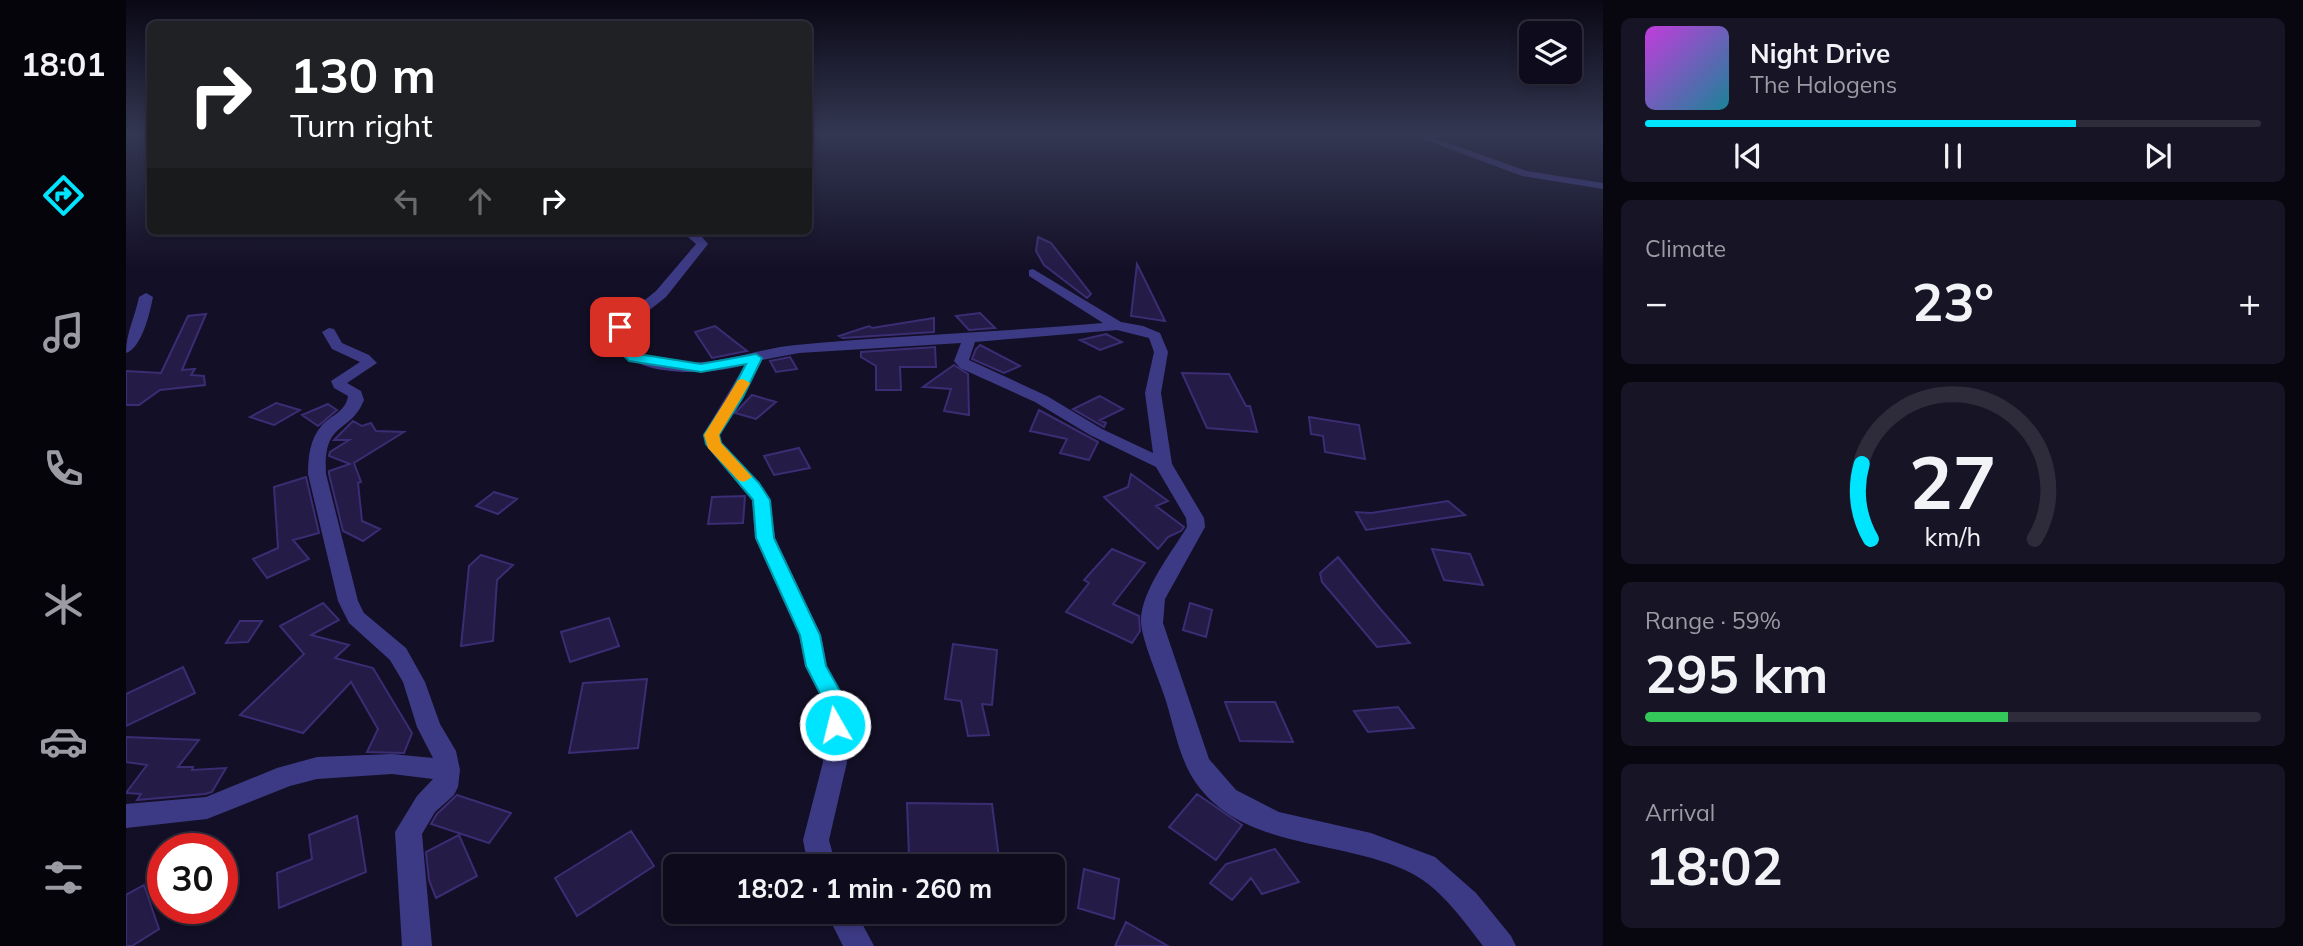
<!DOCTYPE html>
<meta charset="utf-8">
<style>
body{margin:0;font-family:Mulish,sans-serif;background:#171425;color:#f1f3f6;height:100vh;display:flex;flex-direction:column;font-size:26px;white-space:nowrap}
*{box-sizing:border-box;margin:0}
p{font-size:23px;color:#9b9ba3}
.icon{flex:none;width:38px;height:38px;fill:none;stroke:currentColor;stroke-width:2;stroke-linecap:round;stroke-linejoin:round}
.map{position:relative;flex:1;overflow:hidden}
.drawer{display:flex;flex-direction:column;gap:18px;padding:18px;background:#08060f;width:700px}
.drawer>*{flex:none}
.guide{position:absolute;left:21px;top:21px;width:665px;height:214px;border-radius:10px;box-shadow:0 4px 10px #0003,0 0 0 2px #2e2b3b;background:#202124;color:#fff;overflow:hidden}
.buttons{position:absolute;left:1393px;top:21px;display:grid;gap:14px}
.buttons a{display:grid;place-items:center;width:63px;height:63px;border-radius:10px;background:#0e0b1c;box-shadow:0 4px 10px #0003,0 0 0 2px #2e2b3b;font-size:35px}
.speed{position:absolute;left:21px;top:833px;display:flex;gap:14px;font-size:35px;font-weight:700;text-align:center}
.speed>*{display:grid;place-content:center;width:91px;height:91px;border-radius:50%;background:#0e0b1c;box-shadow:0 4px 10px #0003,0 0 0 2px #2e2b3b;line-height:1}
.speed .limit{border:10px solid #d22;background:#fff;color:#111}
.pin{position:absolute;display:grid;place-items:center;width:60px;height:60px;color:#fff;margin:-30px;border-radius:14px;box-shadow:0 4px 10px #0006}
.me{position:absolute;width:77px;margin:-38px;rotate:352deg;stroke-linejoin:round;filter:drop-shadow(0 0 5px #0008)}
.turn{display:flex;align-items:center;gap:24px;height:147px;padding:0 28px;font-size:32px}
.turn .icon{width:91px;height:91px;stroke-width:2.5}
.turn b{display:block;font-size:49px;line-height:60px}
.lanes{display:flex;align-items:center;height:66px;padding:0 28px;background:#0003;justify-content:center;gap:35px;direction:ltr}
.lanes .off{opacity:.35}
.big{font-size:52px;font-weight:700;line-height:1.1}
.drawer .tile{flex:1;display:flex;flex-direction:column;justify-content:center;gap:10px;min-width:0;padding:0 24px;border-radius:10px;background:#171425}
.drawer .dial{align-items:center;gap:0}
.dial svg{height:182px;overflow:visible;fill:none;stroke:#2e2b3b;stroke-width:7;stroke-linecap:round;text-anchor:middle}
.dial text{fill:#f1f3f6;stroke:none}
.song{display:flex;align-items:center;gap:21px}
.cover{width:84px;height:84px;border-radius:10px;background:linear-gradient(135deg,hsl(290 70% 55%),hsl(190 70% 35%))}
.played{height:7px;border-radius:4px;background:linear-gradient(90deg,#00e5ff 70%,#2e2b3b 70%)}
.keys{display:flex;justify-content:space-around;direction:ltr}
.heat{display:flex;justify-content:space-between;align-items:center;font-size:38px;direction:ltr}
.charge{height:10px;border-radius:5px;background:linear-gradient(90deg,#34c759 59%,#2e2b3b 0)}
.trip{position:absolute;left:537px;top:854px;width:402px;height:70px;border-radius:10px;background:#0e0b1c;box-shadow:0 4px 10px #0003,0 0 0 2px #2e2b3b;font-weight:700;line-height:70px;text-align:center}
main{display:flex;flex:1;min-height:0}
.dock{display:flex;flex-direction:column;width:126px;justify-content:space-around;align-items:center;background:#06040b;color:#9b9ba3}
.dock .icon{width:49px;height:49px}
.dock .selected{color:#00e5ff}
.dock b{font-size:32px;color:#f1f3f6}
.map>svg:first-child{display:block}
</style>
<main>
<nav class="dock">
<b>18:01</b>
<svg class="icon selected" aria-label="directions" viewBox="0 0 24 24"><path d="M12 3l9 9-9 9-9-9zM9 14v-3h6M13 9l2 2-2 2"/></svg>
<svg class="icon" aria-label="music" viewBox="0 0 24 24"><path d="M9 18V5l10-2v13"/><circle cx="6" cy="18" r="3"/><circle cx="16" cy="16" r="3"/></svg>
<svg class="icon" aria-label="phone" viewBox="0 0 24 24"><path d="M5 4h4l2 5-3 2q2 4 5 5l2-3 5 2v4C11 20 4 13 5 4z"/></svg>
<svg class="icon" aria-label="climate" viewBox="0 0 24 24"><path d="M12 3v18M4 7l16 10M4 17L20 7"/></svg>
<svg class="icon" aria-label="car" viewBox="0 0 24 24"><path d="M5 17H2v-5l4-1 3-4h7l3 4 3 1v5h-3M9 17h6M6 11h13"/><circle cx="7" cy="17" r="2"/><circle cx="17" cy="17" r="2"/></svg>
<svg class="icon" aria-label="filters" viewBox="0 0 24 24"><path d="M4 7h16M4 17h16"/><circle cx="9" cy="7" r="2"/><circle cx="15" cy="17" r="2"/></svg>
</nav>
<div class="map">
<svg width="1477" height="946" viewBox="0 0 1477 946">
<rect width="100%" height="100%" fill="#130f26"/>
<!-- building -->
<path fill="#241b47" stroke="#3b2d73" stroke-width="2" d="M912,237L925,243L965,294L961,298L918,265L910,251Z
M1011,264L1039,321L1005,316Z
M854,313L869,328L843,330L830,316Z
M80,314L56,370L69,369L65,375L78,376L79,385L34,390L13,405H0V371L35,373L62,316Z
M808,318V332L717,338L713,336L743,326L746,328Z
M589,326L621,351L586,358L569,332Z
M980,334L996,342L974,350L954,340Z
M854,345L894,366L878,373L846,359L850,349Z
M809,347L810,367H774L775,390H750V366L735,357V352Z
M664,357L671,369L650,372L644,361Z
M828,365L842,374L843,415L818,411L825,389L797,387Z
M1056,373L1103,374L1120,406H1124L1131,432L1081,428Z
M626,395L650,402L630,419L609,413Z
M974,396L997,409L974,420L980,423L978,427L947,409Z
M150,403L174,410L148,425L124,417Z
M202,404L211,410L192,426L176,415Z
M913,410L972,442L963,460L934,453L941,439L904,431Z
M1183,417L1233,425L1239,459L1199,452L1197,436L1185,434Z
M227,421L236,426L245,423L250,431L278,432L228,463L235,482L232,483L236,521L254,529L237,541L217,531L203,474V471L224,464L203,456L204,452L223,440H208Z
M673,448L684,468L648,475L638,456Z
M1005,474L1042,501L1030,506L1058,527L1055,531L1042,537L1032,549L978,497L1002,487Z
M180,477L193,533L167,540L183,559L141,578L127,559L152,548L148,487Z
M368,492L391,499L372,514L350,506Z
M619,496L617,523L582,524L586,497Z
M1322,501L1339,515L1240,530L1230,512L1245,513Z
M986,549L1019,563L987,604L1013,616L1014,631L1006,643L940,612L963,583L958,580Z
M1306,549L1344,554L1357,585L1318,580Z
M355,555L387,565L371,580L367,641L335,646L343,566Z
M1212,557L1251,605L1284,643L1251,647L1208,596L1196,582L1194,573Z
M197,603L213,620L185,635L223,645L209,658L247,668L286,733L278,753L241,752L252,729L225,682L177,733L114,715L178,654L154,626Z
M1064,603L1086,610L1080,637L1057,630Z
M483,618L493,646L444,662L435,632Z
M114,621H136L122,642L100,643Z
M827,644L871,650L866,705L856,704L863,735L842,736L835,701L819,699Z
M57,667L69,693L0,726V694Z
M521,679L512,748L443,753L457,683Z
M1099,702H1149L1167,742L1114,741Z
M1272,707L1288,728L1242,732L1228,711Z
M0,737L73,740L52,767H67L66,770L100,768L86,792L79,794L11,800L15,794L0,793L21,765L0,762Z
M1071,794L1116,825L1090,860L1043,827Z
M331,795L385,813L363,843L305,824L311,814Z
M781,803L866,804L873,858L783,856Z
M231,816L240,872L153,908L151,873L186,859L183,835Z
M505,831L528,866L451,916L429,878Z
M333,835L351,876L310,898L303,880L300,852Z
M1149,849L1173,882L1136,894L1125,878L1106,900L1084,883L1100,864Z
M958,869L993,879L988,919L952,908Z
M18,885L33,929L6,946H0V895Z
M1000,922L1042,946H989Z"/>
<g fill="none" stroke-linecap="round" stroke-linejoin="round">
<!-- minor -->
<path fill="#3d3a85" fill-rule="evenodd" d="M1287,135H1300L1401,171L1477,183V189L1396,176Z
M555,231H571L582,244L540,297L501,328C497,356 528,360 550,362C592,366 628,349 670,345C772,335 875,332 977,323L903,276V270L907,269L995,322L1017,326L1034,333L1042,352L1035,393L1046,464L1078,518L1079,527L1039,599L1037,623L1083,759L1110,790L1153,812L1245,833L1309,857L1350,893L1385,936L1390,946H1357C1337,920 1316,890 1287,874C1219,838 1119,852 1070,783C1053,759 1048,726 1039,698C1033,679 1016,641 1015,622C1014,592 1046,552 1061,527L1060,518L1030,467L964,435L909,402L834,368L828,361L835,343L673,353L636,360L593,435L596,443L633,483L644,500L649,538L695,635L701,666L725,709L717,742L721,762L703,840L710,866H682L677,840L697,762L693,742L701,709L679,666L673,635L629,538L626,500L582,448L577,435L619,365C582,375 505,380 485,339L489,324L530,291L570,244ZM991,330L1023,338L1028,352L1019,393L1027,453L976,429L921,396L843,360L849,342Z
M20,293L27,297C24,312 16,348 0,353C0,333 9,317 13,297Z
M203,328L208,329L216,343L243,355L251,363L221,383L235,391L238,400C224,435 197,419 200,474L232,601L238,613L280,648L299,682L314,724L330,751L334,770L332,787L328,795L309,812L296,834L306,946H276L269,832L291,796L307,779L266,774L191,779L164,786L81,819L0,828V804L80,797L151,768L191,757L266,754L307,758L291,727L277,682L264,660L223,623L212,601L182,474C182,456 184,439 196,425C206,415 220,411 222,396L208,388L205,381L234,362L206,349L196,332Z
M700,912H730L748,946H717Z"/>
</g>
<!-- sky -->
<linearGradient id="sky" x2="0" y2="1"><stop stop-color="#0a0815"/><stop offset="0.5" stop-color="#333752"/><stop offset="1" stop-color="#333752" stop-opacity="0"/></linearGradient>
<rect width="1477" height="268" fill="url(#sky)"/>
<!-- route -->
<path fill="#00e5ff" stroke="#0095a6" stroke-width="2" d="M494,323L500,327L497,335L498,342L512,354L575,364L630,354L636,358L617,397L593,435L595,443L633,483L644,500L648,538L694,635L700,666L724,709L717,731L709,734L701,731L698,725L702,709L680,666L674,635L630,538L627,500L580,444L578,435L603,397L620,364L575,372L503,361L485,343L484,335L489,324Z"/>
<!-- slow -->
<path fill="#f59e0b" d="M617,379L624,383L593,435L595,443L626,477L618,482L612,480L582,448L578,435L612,380Z"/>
</svg>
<div class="buttons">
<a><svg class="icon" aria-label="layers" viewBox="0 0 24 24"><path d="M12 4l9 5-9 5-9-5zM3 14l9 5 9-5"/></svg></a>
</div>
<div class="speed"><div class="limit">30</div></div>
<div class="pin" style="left:494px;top:327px;background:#d93025"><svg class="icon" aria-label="arrive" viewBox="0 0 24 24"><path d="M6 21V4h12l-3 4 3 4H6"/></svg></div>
<svg class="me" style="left:709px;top:725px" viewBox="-20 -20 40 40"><circle r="17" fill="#00e5ff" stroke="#fff" stroke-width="3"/><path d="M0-11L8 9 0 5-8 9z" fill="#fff"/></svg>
<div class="trip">18:02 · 1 min · 260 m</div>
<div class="guide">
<div class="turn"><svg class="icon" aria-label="right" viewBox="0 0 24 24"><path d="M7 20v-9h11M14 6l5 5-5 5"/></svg><div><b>130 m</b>Turn right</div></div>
<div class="lanes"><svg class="icon off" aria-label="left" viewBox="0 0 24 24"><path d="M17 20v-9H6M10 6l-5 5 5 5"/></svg><svg class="icon off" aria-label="ahead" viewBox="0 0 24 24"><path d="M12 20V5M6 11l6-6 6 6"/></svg><svg class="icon" aria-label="right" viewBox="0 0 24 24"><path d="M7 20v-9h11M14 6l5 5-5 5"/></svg></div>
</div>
</div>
<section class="drawer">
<div class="tile">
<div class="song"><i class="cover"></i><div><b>Night Drive</b><p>The Halogens</p></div></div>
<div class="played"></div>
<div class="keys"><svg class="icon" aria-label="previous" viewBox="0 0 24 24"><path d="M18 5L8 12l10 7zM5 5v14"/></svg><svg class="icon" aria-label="pause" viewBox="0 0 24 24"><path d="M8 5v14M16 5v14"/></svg><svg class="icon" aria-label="next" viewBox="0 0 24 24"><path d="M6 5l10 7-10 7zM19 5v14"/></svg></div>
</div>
<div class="tile"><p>Climate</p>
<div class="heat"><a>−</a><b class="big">23°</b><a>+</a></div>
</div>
<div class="tile dial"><svg viewBox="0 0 100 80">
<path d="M14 69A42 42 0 1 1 86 69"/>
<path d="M14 69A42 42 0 0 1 10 36" stroke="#00e5ff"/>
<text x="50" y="56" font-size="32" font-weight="700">27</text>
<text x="50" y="72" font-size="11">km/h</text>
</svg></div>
<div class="tile"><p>Range · 59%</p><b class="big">295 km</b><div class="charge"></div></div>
<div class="tile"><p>Arrival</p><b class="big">18:02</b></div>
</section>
</main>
